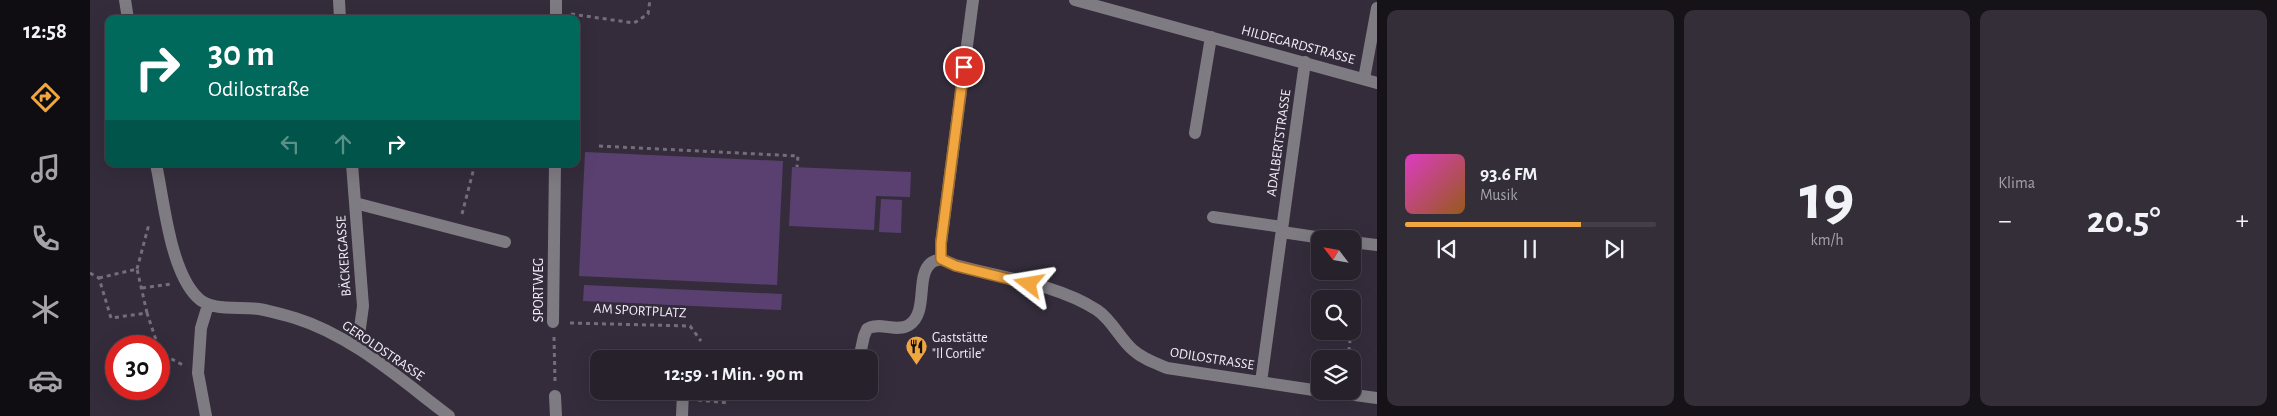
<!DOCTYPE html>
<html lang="de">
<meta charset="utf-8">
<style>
body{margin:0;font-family:"Alegreya Sans",sans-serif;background:#332e38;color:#f1f3f6;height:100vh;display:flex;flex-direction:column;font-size:19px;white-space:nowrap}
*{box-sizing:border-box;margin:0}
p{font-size:16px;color:#a4a3a9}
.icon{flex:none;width:28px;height:28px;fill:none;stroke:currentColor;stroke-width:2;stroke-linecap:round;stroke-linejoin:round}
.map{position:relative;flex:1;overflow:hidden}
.drawer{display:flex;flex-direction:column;gap:10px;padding:10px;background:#151218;width:900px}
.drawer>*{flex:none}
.banner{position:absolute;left:15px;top:15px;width:475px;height:152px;border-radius:10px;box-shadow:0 5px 20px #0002,0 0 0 1px #433e48;background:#00695c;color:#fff;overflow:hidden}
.needle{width:32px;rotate:301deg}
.controls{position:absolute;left:1221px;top:230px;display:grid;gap:10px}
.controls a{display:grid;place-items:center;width:50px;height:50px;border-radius:10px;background:#27212c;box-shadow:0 5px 20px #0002,0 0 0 1px #433e48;font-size:25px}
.speed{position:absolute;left:15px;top:335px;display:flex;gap:10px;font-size:25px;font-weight:700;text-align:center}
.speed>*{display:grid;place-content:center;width:65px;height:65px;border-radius:50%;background:#27212c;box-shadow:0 5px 20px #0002,0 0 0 1px #433e48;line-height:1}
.speed .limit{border:8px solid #d22;background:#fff;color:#111}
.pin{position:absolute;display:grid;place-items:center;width:42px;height:42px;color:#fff;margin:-21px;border:2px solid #fff;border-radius:50%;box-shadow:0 1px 5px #0007}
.me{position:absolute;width:55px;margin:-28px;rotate:284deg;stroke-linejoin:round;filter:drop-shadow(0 0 4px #0008)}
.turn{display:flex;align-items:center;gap:18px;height:105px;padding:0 20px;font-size:22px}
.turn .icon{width:65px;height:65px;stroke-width:2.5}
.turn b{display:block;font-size:35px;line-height:42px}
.lanes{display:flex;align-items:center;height:48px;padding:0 20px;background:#0003;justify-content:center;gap:25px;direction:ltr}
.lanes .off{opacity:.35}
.big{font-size:38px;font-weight:600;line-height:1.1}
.drawer .tile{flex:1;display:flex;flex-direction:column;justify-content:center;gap:8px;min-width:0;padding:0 18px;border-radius:10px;background:#332e38}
.drawer .dial{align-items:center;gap:0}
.dial b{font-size:65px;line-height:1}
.song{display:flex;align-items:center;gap:15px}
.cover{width:60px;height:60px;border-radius:8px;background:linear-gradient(135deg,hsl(310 70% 55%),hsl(30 70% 35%))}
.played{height:5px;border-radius:2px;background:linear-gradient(90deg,#f1a640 70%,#433e48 70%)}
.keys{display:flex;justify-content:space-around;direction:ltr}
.heat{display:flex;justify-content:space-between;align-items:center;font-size:28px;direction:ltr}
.drawer .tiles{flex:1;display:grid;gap:10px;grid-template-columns:repeat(3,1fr)}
.trip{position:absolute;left:500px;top:350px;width:288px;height:50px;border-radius:10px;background:#27212c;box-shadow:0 5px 20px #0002,0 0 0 1px #433e48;font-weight:600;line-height:50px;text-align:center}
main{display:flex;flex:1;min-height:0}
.menu{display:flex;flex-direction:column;width:90px;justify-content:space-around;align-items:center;background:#100d12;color:#a4a3a9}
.menu .icon{width:35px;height:35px}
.menu .active{color:#f1a640}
.menu b{font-size:22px;color:#f1f3f6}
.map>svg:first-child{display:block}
</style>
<main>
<nav class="menu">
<b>12:58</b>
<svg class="icon active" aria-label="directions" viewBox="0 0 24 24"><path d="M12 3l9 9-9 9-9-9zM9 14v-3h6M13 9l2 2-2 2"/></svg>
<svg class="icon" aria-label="music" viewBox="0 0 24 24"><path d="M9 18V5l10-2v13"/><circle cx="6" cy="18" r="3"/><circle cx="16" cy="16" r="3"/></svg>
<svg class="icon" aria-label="phone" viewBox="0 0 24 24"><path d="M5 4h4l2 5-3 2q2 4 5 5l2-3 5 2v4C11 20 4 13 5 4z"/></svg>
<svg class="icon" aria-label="climate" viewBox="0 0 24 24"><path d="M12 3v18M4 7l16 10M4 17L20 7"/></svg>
<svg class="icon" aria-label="car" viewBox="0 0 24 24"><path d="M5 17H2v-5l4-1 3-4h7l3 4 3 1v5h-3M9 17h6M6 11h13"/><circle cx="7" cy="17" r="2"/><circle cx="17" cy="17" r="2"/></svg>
</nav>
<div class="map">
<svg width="1287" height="416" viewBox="0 0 1287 416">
<rect width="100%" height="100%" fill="#342c3b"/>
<!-- green -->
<path fill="#5a4070" d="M495,152L693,161L687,285L489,276Z
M702,167L821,172L820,197L786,196L784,230L699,226Z
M791,199L812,200L811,233L789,232Z
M494,285L692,294L691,310L493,301Z"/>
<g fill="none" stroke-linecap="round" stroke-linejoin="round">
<!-- path -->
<path stroke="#746d7a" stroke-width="3" stroke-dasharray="4 4" stroke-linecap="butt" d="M481,14L544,23L558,14L560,0
M509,146L708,156L707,167
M372,214L385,164
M47,269L59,224
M0,273L9,278L21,318L57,313L68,346
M9,278L47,269L57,313
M52,288L81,284
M480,323L600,326L611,341
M464,337L465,381
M69,350L70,353L93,365
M1258,359L1261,331
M608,400L639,403"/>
<!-- minor -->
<path stroke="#7f7b83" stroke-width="12" d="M35,0L38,19
M249,0L250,19
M985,0L1287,83
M466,19V0
M1274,79L1287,8
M1105,133L1121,37
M66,164C74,201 80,270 107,297C121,312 149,306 169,309C181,311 194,315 205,318C263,336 311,380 359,416
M262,164L273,306L270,328L262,344
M265,203L415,242
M1123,217L1192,227
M1192,232L1239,239
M1262,242L1287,245
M851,259L865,265C913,278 966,284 1007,310C1022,320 1030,339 1043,350C1053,359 1065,363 1077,368L1230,391
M851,259V243L883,0
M463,322L465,164
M605,359L622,355L645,359
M769,359L774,336L777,329C789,321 807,333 819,325C839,312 825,276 841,263C843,261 848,260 851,259
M1171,382L1215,62
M1235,391L1287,398
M465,396L466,416
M116,416L108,373L111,328L118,305
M592,416L593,391"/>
</g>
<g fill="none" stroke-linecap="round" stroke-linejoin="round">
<defs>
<path id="route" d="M874,67L851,243V259L866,266L939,284"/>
</defs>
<!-- route casing -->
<use href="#route" stroke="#9d6c2a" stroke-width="12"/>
<!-- route -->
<use href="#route" stroke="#f1a640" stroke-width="9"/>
</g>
<!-- icons -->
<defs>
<symbol id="restaurant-pin" viewBox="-11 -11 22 30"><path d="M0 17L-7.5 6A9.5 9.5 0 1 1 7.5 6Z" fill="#f1a640" stroke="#342c3b"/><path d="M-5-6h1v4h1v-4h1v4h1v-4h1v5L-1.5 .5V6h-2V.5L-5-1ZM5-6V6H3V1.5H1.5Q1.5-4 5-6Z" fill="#111"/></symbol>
</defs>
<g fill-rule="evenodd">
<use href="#restaurant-pin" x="814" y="334" width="25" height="34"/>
</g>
<g text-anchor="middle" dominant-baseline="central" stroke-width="5" stroke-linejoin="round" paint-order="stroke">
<!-- street labels -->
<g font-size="14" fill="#f2edf7" stroke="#342c3b">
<text transform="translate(1208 45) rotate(15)">HILDEGARDSTRASSE</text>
<text transform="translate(1189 143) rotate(-82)">ADALBERTSTRASSE</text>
<text transform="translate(254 256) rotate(-94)">BÄCKERGASSE</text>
<text transform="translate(449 290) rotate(-90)">SPORTWEG</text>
<text transform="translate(550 311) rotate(3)">AM SPORTPLATZ</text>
<text transform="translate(293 351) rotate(34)">GEROLDSTRASSE</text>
<text transform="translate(1122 359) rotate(9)">ODILOSTRASSE</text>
</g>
<!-- poi labels -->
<g font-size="14" fill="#f2edf7" stroke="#342c3b" text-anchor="start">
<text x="842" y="338">Gaststätte<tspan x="842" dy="16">"Il Cortile"</tspan></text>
</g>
</g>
</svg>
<div class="controls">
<a><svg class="needle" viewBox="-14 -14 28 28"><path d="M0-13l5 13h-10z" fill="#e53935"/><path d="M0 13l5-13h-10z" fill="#a4a3a9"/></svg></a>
<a><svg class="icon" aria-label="search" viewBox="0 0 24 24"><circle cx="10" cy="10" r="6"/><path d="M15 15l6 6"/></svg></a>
<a><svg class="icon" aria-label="layers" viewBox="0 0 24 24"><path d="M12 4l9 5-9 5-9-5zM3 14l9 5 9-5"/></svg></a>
</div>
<div class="speed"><div class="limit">30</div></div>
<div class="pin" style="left:874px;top:67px;background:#d93025"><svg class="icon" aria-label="arrive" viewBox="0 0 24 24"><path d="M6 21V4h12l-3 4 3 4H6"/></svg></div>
<svg class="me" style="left:939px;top:284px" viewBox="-20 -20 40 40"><path d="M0-17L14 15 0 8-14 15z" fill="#f1a640" stroke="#fff" stroke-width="4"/></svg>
<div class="trip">12:59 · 1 Min. · 90 m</div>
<div class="banner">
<div class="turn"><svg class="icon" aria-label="right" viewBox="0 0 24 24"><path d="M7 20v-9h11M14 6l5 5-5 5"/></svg><div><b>30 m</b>Odilostraße</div></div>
<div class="lanes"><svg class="icon off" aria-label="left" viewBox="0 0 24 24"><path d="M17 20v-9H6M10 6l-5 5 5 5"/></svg><svg class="icon off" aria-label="ahead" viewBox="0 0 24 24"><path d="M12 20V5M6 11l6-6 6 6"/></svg><svg class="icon" aria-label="right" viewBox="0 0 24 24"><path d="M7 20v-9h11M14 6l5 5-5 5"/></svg></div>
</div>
</div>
<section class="drawer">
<div class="tiles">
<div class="tile">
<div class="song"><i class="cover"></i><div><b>93.6 FM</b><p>Musik</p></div></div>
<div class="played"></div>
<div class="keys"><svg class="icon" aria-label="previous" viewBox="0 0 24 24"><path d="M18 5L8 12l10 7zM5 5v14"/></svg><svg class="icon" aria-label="pause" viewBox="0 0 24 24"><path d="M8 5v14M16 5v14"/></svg><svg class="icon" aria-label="next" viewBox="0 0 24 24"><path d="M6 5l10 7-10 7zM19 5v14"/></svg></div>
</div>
<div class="tile dial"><b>19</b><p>km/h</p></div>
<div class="tile"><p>Klima</p>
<div class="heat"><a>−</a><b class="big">20.5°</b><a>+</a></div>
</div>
</div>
</section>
</main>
